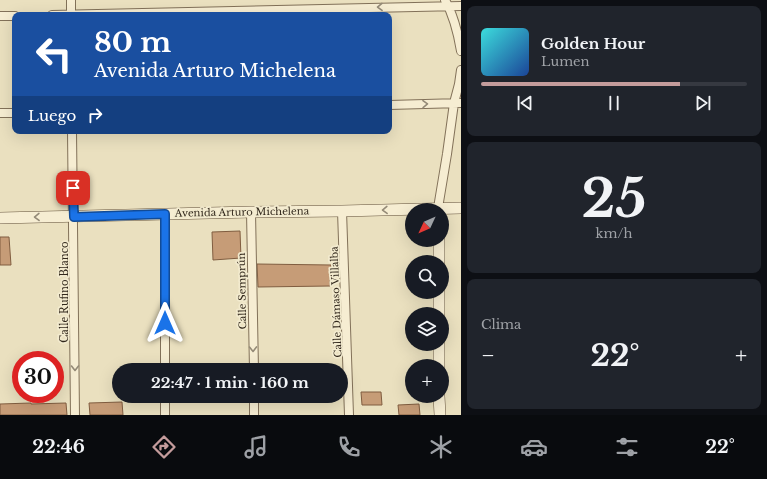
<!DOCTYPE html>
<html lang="es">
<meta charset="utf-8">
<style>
body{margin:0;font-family:"Libre Baskerville",serif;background:#20242c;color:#f1f3f6;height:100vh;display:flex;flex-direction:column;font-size:15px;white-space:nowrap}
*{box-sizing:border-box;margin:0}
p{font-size:13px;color:#9ea1a6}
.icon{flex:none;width:22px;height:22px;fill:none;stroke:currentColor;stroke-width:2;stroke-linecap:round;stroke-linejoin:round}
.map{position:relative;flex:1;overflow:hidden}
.details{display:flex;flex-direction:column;gap:6px;padding:6px;background:#0d0f14;width:306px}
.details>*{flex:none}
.banner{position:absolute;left:12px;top:12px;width:380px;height:122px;border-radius:8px;box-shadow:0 4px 16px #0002;background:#1a4fa0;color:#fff;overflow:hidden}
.needle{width:26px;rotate:226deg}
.controls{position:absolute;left:405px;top:203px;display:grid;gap:8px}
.controls a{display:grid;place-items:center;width:44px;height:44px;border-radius:50%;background:#171b24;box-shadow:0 4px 16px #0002;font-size:20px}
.speed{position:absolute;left:12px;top:351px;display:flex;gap:8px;font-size:20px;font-weight:700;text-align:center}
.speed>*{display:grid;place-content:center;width:52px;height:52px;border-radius:50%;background:#171b24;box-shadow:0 4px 16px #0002;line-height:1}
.speed .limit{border:6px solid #d22;background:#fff;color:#111}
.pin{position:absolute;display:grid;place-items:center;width:34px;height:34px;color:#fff;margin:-17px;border-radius:8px;box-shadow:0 2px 6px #0006}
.me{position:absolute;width:44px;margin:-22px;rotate:0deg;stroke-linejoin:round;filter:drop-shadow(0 0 3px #0008)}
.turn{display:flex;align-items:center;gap:14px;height:84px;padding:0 16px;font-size:18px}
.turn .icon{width:52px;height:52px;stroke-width:2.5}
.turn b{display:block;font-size:28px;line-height:34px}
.then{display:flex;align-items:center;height:38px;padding:0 16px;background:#0003;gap:8px;font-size:15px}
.big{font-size:30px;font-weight:700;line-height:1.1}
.details .widget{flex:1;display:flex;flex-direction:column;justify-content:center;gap:6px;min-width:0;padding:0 14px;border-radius:8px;background:#20242c}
.details .dial{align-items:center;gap:0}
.dial b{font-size:52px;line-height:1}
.song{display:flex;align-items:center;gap:12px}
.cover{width:48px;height:48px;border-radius:6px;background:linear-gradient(135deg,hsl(180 70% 55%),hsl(220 70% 35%))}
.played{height:4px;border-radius:2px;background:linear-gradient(90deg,#c49c9c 75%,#363941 75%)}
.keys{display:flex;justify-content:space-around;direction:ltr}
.heat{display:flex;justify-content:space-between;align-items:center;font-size:22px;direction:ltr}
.trip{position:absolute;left:112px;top:363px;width:236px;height:40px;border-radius:20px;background:#171b24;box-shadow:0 4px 16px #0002;font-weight:700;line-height:40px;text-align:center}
.tab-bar{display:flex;height:64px;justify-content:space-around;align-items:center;background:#090b0e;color:#9ea1a6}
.tab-bar .icon{width:28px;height:28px}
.tab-bar .selected{color:#c49c9c}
.tab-bar b{font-size:18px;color:#f1f3f6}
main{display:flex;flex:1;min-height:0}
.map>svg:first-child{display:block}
</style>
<main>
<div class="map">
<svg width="461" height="415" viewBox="0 0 461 415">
<rect width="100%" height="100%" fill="#eae0bf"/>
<!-- building -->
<path fill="#c69c77" stroke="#805d40" d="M240,231L241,258L213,260L212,232Z
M0,237H9L11,265H0Z
M257,264L331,265L330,286L258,287Z
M361,392H381L382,405H362Z
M122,402L123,415H90L89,403Z
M31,403V404L66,403L67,415H0V404Z
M419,404L420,415H399L398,405Z"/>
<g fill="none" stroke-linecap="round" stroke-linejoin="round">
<defs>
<path id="street" d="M71,0V15
M445,0C454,16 458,33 461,51
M52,15L461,6
M0,16H15
M389,105L461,103
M0,113H15
M72,131L75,415
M438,208L447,154L454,103L459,84L461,70
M342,211L349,415
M251,212L254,370
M165,214V370
M165,396V415
M254,396V415"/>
<path id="secondary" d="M0,218L251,212L342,211L461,208
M439,240V262
M439,292V314
M439,344V366
M439,396L440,415"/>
</defs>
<!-- street casing -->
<use href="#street" stroke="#827159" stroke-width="10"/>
<!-- secondary casing -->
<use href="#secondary" stroke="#64523c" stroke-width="12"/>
<!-- street -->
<use href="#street" stroke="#f6edd2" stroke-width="8"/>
<!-- secondary -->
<use href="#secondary" stroke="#f6edd2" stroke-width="11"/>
</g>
<!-- one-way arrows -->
<defs><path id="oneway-chevron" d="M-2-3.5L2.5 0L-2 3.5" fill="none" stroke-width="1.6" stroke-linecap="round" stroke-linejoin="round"/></defs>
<g stroke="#948a77">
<use href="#oneway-chevron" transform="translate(380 7) rotate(179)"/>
<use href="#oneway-chevron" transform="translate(425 104) rotate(-1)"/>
<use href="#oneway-chevron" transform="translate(385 210) rotate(178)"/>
<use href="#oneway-chevron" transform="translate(37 217) rotate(179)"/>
<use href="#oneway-chevron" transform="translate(253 349) rotate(89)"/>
<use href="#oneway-chevron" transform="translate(75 368) rotate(90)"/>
</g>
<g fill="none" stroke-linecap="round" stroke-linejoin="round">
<defs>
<path id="route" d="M73,188L74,217L165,214V323"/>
</defs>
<!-- route casing -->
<use href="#route" stroke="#114b97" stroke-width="10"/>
<!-- route -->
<use href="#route" stroke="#1a73e8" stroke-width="7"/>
</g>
<g text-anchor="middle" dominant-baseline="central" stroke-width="3.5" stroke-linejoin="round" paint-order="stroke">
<!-- street labels -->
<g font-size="10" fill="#32281c" stroke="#f2eace">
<text transform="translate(242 212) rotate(-1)">Avenida Arturo Michelena</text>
<text transform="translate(242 291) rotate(-91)">Calle Semprún</text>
<text transform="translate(64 292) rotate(-90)">Calle Rufino Blanco</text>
<text transform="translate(336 302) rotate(-92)">Calle Dámaso Villalba</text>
</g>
</g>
</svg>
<div class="controls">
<a><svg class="needle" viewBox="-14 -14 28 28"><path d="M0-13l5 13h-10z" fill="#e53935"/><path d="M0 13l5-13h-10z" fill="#9ea1a6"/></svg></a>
<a><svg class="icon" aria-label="search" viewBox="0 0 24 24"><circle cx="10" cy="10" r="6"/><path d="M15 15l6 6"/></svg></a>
<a><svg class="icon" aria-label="layers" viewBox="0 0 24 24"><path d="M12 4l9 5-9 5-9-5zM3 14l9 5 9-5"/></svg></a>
<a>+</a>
</div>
<div class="speed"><div class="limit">30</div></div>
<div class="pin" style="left:73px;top:188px;background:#d93025"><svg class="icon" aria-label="arrive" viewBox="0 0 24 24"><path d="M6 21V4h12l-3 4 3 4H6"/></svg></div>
<svg class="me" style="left:165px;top:323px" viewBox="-20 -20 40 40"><path d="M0-17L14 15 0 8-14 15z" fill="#1a73e8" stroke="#fff" stroke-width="4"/></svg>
<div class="trip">22:47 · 1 min · 160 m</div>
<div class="banner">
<div class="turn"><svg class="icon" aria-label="left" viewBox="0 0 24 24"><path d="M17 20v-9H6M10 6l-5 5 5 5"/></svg><div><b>80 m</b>Avenida Arturo Michelena</div></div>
<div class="then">Luego<svg class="icon" aria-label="right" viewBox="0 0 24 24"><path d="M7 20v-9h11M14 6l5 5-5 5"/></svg></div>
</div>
</div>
<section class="details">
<div class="widget">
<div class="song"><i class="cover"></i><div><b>Golden Hour</b><p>Lumen</p></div></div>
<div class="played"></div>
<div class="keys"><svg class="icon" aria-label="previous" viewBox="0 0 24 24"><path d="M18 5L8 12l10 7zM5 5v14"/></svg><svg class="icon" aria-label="pause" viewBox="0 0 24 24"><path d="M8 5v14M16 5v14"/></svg><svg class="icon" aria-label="next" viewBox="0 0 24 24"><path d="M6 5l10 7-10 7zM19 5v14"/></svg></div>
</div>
<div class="widget dial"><b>25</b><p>km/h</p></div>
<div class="widget"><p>Clima</p>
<div class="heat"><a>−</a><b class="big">22°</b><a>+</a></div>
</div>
</section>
</main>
<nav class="tab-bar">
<b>22:46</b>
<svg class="icon selected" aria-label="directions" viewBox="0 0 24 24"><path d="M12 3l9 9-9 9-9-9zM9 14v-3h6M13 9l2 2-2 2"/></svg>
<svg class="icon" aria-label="music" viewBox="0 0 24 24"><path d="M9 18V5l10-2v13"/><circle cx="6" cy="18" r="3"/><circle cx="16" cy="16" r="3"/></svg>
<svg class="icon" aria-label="phone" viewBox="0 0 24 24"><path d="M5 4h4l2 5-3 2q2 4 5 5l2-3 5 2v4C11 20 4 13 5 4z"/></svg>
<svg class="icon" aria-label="climate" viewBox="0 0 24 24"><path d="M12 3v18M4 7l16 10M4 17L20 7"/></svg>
<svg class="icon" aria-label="car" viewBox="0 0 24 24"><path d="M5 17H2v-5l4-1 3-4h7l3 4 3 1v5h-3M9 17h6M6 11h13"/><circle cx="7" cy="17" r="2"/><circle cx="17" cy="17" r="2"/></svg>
<svg class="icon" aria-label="filters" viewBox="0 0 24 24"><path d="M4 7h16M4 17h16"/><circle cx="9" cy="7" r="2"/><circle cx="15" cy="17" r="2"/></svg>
<b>22°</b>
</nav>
